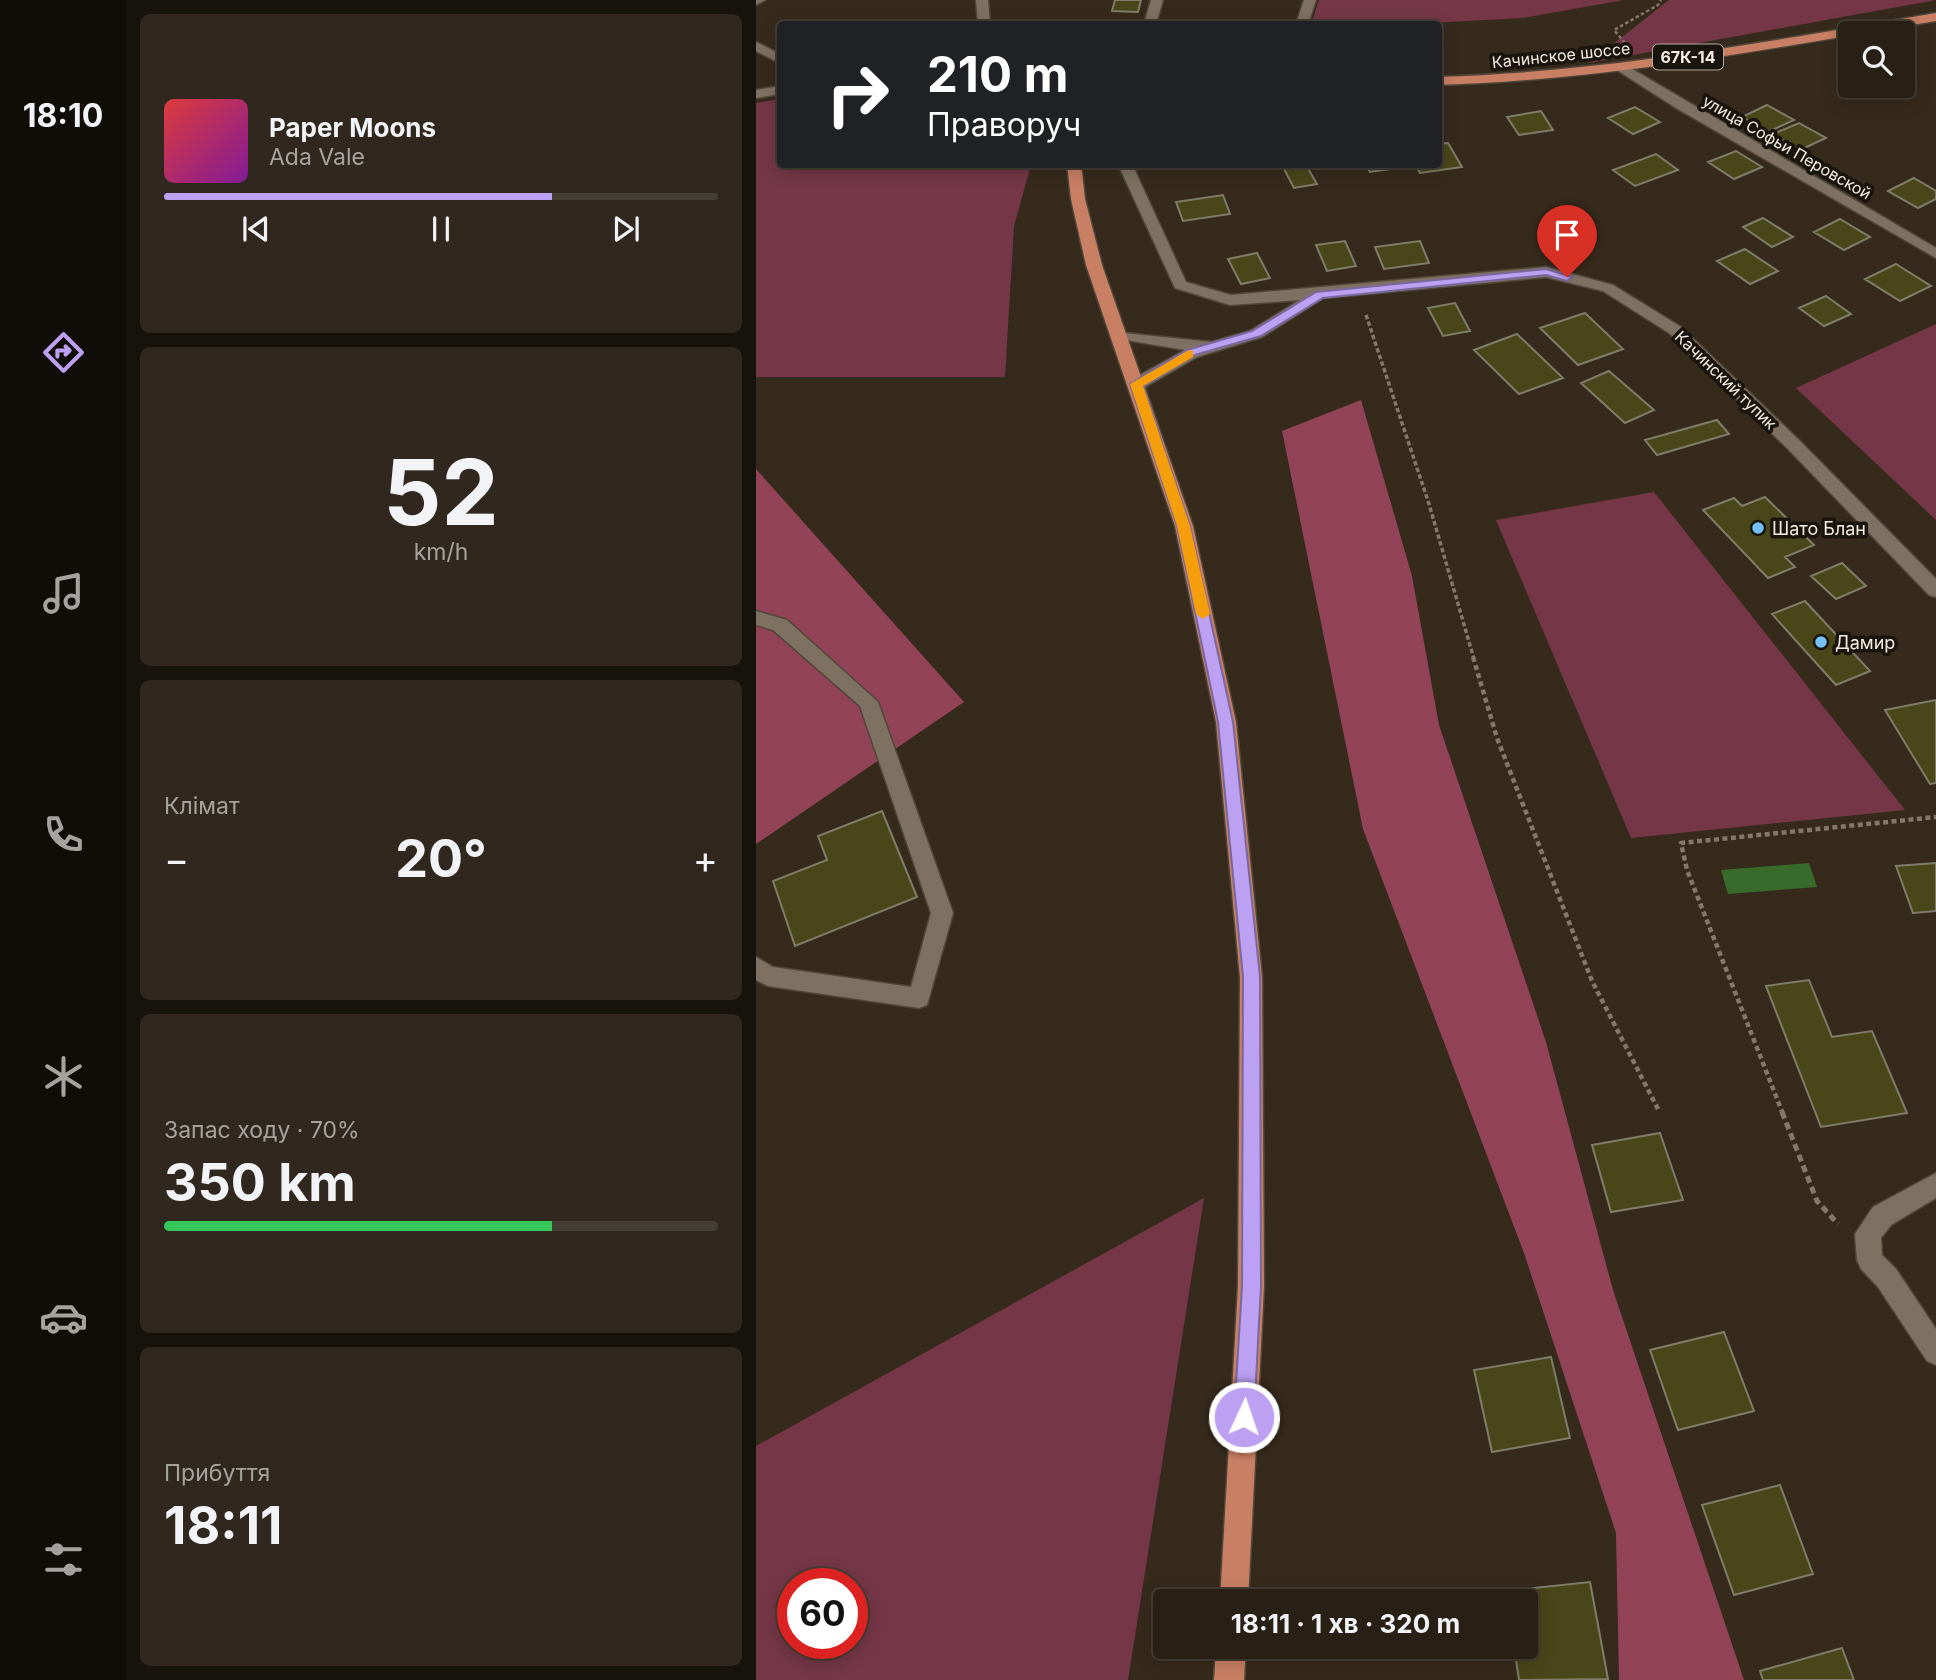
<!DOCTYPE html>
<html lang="uk">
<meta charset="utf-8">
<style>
body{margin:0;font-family:Inter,sans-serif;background:#30281e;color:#f1f3f6;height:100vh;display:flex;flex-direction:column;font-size:26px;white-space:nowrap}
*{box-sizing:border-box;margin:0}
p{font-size:23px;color:#a5a3a0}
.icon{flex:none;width:38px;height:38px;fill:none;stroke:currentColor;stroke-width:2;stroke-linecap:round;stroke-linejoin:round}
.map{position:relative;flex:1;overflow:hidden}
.panel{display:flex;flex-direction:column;gap:14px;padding:14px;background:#16120c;width:630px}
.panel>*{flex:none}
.banner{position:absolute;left:21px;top:21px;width:665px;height:147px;border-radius:7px;box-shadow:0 4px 18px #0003,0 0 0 2px #443e34;background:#202124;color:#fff;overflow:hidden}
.fabs{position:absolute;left:1082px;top:21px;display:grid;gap:14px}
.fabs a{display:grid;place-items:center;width:77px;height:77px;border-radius:7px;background:#282015;box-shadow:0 4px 18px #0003,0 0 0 2px #443e34;font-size:35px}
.speed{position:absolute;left:21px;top:1568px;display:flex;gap:14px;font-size:35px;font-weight:700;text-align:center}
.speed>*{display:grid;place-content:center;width:91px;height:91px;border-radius:50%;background:#282015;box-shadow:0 4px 18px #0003,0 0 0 2px #443e34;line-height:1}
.speed .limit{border:10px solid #d22;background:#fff;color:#111}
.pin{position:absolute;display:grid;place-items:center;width:60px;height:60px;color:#fff;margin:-72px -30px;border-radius:50% 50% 50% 0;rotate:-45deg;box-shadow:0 0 7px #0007}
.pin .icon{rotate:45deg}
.me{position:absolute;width:77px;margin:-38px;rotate:3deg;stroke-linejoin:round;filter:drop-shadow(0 0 5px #0008)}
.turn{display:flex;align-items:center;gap:24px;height:147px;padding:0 35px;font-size:32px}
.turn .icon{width:91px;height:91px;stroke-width:2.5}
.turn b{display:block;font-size:49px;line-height:60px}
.big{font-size:52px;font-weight:700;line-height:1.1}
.panel .card{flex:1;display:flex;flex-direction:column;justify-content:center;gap:10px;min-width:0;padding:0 24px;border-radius:10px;background:#30281e}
.panel .dial{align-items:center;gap:0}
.dial b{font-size:91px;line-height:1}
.song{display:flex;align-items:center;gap:21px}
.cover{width:84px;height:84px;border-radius:10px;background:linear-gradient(135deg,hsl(0 70% 55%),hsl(290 70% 35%))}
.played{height:7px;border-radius:4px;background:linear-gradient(90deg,#bca0f2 70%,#443e34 70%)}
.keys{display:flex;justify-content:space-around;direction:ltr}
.heat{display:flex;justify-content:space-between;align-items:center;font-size:38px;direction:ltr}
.charge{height:10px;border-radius:5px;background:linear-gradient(90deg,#34c759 70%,#443e34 0)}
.trip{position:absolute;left:397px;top:1589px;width:385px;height:70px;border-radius:7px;background:#282015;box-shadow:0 4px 18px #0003,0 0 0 2px #443e34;font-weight:700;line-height:70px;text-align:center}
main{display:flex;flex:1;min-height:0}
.menu{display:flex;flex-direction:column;width:126px;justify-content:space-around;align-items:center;background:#100d08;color:#a5a3a0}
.menu .icon{width:49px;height:49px}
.menu .active{color:#bca0f2}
.menu b{font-size:32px;color:#f1f3f6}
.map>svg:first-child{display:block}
</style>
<main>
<nav class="menu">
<b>18:10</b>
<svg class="icon active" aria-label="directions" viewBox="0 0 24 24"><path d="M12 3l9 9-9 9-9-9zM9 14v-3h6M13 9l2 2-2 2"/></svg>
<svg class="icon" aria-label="music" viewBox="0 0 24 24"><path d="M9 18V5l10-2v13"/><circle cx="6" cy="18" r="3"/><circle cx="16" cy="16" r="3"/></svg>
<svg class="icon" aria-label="phone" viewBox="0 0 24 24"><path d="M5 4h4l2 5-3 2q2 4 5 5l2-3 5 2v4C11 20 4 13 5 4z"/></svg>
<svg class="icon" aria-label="climate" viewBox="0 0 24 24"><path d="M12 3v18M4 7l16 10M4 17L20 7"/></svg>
<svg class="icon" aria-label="car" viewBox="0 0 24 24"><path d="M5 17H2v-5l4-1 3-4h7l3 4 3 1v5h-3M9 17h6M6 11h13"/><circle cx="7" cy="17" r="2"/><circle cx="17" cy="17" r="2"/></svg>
<svg class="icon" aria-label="filters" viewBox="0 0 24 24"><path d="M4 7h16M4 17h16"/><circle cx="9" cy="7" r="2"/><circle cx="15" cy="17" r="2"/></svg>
</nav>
<section class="panel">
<div class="card">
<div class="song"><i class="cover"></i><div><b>Paper Moons</b><p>Ada Vale</p></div></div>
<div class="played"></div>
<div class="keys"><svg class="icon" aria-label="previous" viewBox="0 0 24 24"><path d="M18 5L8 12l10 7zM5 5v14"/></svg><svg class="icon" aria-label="pause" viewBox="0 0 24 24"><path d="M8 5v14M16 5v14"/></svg><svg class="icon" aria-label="next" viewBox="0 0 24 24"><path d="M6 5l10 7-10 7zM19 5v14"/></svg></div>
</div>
<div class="card dial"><b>52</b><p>km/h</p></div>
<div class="card"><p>Клімат</p>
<div class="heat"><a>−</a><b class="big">20°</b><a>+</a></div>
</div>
<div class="card"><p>Запас ходу · 70%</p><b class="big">350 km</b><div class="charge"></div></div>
<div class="card"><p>Прибуття</p><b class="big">18:11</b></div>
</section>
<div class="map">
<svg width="1180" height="1680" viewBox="0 0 1180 1680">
<rect width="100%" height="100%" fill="#362a1c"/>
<!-- green -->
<path fill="#753747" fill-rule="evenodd" d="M563,0H868L767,18L655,24H555Z
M913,0H1180L833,63Z
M24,99V164L275,165L258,226L249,377H0V103Z
M1180,324V520L1040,388Z
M898,492L1149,810L875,838L740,520Z
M448,1198L372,1680H0V1446ZM37,1584H96V1643H37Z"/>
<!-- forest -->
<path fill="#934358" d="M605,400L656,576L683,725L790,1042L857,1290L988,1680H863L860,1533L768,1253L607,829L526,431Z
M0,469L208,702L0,844Z"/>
<!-- water -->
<path fill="#376a2b" d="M1053,863L1061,887L972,894L965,870Z"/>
<!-- building -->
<path fill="#494719" stroke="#7e7d69" stroke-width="2" d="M359,0H385L382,12L356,11Z
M1011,105L1038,120L1012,132L986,117Z
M879,107L904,122L877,134L852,118Z
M785,111L797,130L763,135L751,117Z
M1043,123L1070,138L1044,150L1017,134Z
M692,143L706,167L664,173L659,164H682V144Z
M980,151L1006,167L978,179L952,162Z
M900,154L922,170L879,186L857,170Z
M609,164H640L642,168L614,172Z
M550,165L561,184L538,188L528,169Z
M1158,178L1180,191V199L1162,208L1132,191Z
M467,195L474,214L427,221L420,202Z
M1007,218L1037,237L1016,247L987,227Z
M1084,219L1114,237L1088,250L1058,232Z
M589,241L600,266L571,271L560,245Z
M664,241L673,263L628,269L619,247Z
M989,249L1022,271L994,284L961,261Z
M501,253L514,278L485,284L472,259Z
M1140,264L1175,286L1144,301L1109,279Z
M1070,296L1095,314L1068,326L1043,308Z
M699,303L714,331L687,336L672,308Z
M829,313L867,349L822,365L784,328Z
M761,334L807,378L763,394L718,350Z
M853,371L898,410L869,423L825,383Z
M961,420L973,434L901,455L889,440Z
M1009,497L1058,545L1029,557L1039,567L1012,578L947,510L978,498L986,506Z
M1086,563L1110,586L1080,599L1055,576Z
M1049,601L1114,671L1080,685L1016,614Z
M1180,700V783L1174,784L1129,710Z
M126,811L161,897L39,946L17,881L71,860L62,836Z
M1180,863V911L1157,913L1140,866Z
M1053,980L1076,1037L1116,1031L1151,1113L1065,1127L1010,986Z
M904,1133L927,1200L855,1212L836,1145Z
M968,1332L998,1411L922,1430L894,1350Z
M795,1357L814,1438L736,1452L718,1370Z
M1024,1485L1057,1574L978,1595L946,1505Z
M834,1582L852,1679L763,1680L758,1647H770V1601H751L750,1591Z
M1086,1648L1098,1680H1007L1004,1671Z"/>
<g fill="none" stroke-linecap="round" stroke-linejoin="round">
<defs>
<path id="minor" d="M0,0H9L0,5Z
M220,0H232L234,24H222Z
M395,0H407L400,24H388Z
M548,0H560L552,24H540Z
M0,42L24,54V63L0,51Z
M866,63L1180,248V258L920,108L861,70L860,67Z
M24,86V94L0,98V90Z
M362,164H376L430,282L475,295L790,267L857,285L925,327L1043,440L1180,579V597L1173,595L1031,448L913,333L847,291L790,277L567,298L506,337L441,357L387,388H375L373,384L375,380L429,350L358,338L356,335L358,332L456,342L494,331L544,300L474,305L419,288Z
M0,611L31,620L122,702L197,913L171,1005L163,1008L12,986L0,980V957L17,967L155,987L175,913L104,706L17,630L0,625Z
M1180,1173V1198L1135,1225L1125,1238L1126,1255L1140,1269L1180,1329V1365L1171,1361L1122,1287L1105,1269L1101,1260L1099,1234L1117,1207Z"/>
<path id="major" d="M1180,13V21C1017,48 851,80 682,85V77C851,72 1015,41 1180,13Z
M311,164H325L329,199L346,265L437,526L480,722L506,977L508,1286L492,1601H464L482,1286L484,977L460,722L419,526L330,265L315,199Z
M460,1647H490L488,1680H458Z"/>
</defs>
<!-- minor casing -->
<use href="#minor" stroke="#50473a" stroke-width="3"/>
<!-- major casing -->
<use href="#major" stroke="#50473a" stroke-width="3"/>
<!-- path-far3 -->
<path stroke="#83786c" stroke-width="2.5" stroke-dasharray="3.5 2.5" stroke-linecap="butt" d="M869,43L858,30L902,5L905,0"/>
<!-- path-far2 -->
<path stroke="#83786c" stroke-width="3.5" stroke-dasharray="4.5 2.5" stroke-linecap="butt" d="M610,315L673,504L718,659"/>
<!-- path-far1 -->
<path stroke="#83786c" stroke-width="4.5" stroke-dasharray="5 3.5" stroke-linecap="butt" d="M717,657L741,738L836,981L903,1111
M1027,1114L931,870L925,843L1180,817"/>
<!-- path -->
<path stroke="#83786c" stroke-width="5" stroke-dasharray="7 4.5" stroke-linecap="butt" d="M1026,1112L1061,1201L1082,1224"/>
<!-- minor -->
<use href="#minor" fill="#7f7161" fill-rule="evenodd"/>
<!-- major -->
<use href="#major" fill="#c97f63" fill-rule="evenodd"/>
</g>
<!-- route -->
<path fill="#bca0f2" stroke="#7a689d" stroke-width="2" d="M790,269L816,277L811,281L790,275L567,298L505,336L439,355L387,386L434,526L477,722L504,977L505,1286L498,1417L495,1424L488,1427L481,1424L478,1417L486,1286L487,977L462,722L421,526L374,384L431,350L496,331L560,292Z"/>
<!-- slow -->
<path fill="#f59e0b" d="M433,350L437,351V357L387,386L434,526L454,614L447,619L440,614L421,526L374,384Z"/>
<!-- markers -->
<g fill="#75c0f6" stroke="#19140d" stroke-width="2.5">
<circle cx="1002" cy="528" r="7"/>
<circle cx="1065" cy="642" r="7"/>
</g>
<g text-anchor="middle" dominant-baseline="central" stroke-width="7" stroke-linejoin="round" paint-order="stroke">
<!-- far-street labels -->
<g font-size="16" fill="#f3ebe2" stroke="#19140d">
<text transform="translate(805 55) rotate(-6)">Качинское шоссе</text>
<text transform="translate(1031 147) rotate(30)">улица Софьи Перовской</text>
<text transform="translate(970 380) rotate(44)">Качинский тупик</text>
</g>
<!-- shield labels -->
<rect fill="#19140d" stroke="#b2aaa2" stroke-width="2" x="897" y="44.5" width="70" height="25" rx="5"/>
<g font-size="16" font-weight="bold" fill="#f3ebe2">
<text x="932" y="57">67К-14</text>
</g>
<!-- poi labels -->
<g font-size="18" fill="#f3ebe2" stroke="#19140d" text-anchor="start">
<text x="1016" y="528">Шато Блан</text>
<text x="1079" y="642">Дамир</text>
</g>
</g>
</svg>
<div class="fabs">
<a><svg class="icon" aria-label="search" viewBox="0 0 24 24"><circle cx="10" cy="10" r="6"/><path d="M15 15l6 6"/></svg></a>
</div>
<div class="speed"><div class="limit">60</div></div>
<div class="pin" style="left:811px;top:277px;background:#d93025"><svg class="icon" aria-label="arrive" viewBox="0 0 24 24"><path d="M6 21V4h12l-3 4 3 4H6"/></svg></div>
<svg class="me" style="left:488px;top:1417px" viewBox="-20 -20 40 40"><circle r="17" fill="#bca0f2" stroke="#fff" stroke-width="3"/><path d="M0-11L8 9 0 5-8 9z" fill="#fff"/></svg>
<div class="trip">18:11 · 1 хв · 320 m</div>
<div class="banner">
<div class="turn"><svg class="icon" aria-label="right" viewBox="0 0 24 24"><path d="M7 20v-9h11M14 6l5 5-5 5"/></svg><div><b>210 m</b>Праворуч</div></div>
</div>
</div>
</main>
